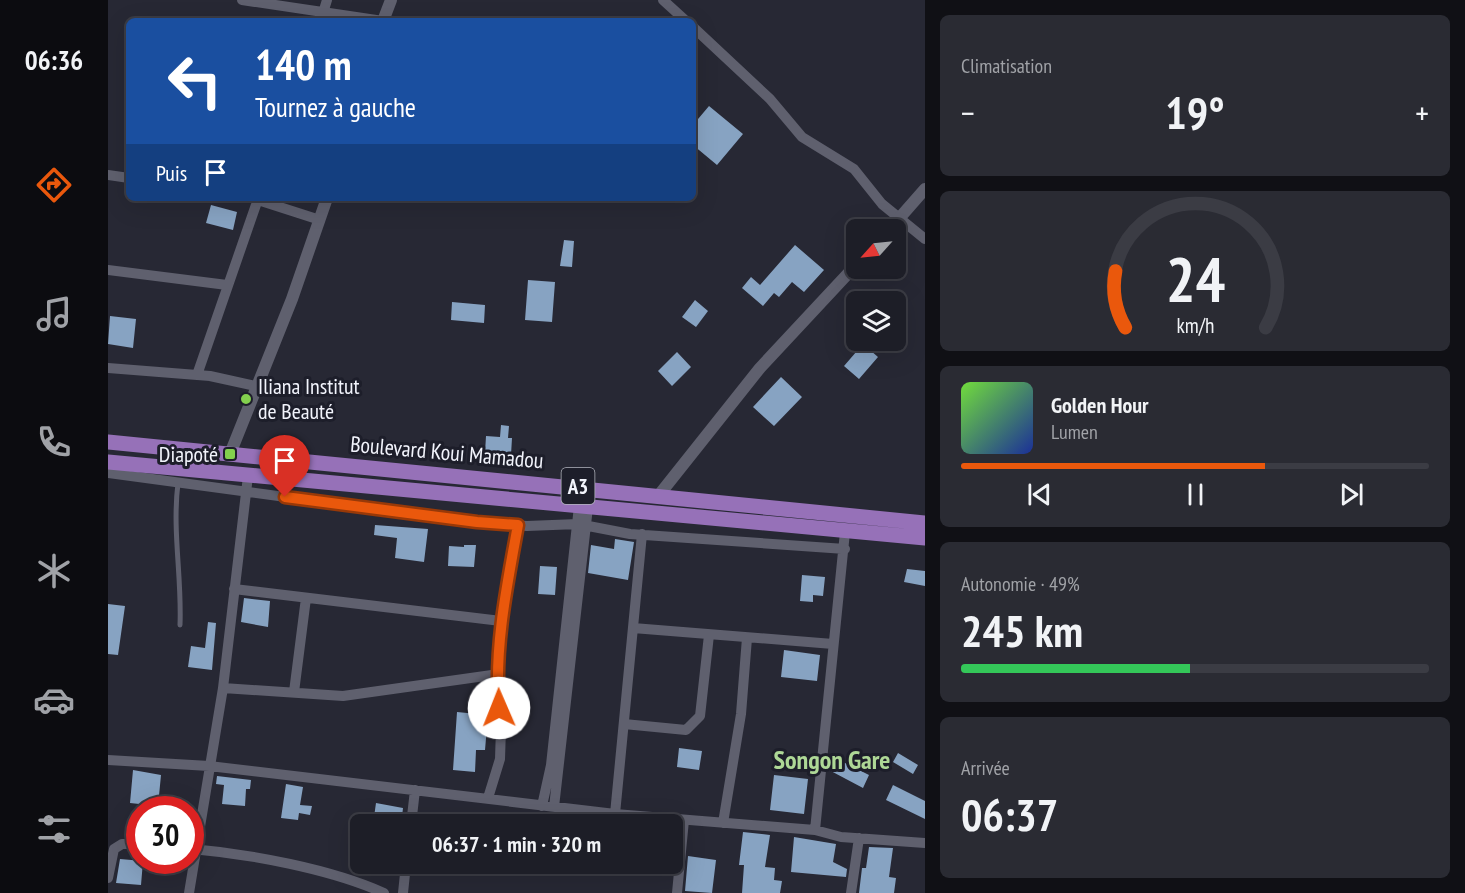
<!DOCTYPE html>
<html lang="fr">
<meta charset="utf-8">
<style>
body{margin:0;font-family:"PT Sans Narrow",sans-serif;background:#2a2b33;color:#f1f3f6;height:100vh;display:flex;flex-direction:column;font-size:22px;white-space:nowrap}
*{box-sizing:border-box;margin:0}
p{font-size:20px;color:#a0a2a7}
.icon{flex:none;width:33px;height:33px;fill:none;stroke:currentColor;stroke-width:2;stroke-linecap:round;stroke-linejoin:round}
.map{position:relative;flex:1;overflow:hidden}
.sheet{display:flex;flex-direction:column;gap:15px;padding:15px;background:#101015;width:540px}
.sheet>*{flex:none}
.guide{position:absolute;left:18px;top:18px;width:570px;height:183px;border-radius:9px;box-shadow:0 6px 24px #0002,0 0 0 2px #3b3c44;background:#1a4fa0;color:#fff;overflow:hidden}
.needle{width:39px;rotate:243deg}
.controls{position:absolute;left:738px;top:219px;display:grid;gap:12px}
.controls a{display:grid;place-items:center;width:60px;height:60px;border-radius:9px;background:#1d1e27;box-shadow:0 6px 24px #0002,0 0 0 2px #3b3c44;font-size:30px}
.speed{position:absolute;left:18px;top:796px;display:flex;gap:12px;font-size:30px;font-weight:700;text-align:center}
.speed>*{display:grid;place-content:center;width:78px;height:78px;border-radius:50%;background:#1d1e27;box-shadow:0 6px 24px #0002,0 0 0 2px #3b3c44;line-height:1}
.speed .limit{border:9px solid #d22;background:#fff;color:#111}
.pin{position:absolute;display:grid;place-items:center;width:51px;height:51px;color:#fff;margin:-62px -26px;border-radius:50% 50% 50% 0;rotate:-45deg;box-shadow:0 0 6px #0007}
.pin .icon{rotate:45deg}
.me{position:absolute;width:66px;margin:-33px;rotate:359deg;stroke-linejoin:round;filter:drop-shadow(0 0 4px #0008)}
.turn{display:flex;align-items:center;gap:21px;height:126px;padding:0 30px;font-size:27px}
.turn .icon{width:78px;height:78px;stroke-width:2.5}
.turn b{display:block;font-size:42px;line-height:51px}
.then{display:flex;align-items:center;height:57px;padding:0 30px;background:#0003;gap:12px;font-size:22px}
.big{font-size:45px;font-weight:700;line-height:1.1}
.sheet .card{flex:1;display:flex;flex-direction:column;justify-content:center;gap:9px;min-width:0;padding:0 21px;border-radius:9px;background:#2a2b33}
.sheet .dial{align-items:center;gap:0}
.dial svg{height:156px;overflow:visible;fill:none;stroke:#3b3c44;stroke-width:7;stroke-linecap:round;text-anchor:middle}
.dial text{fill:#f1f3f6;stroke:none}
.song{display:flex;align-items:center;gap:18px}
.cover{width:72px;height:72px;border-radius:9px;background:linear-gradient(135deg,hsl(100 70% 55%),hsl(230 70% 35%))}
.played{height:6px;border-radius:3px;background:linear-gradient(90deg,#ea580c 65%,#3b3c44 65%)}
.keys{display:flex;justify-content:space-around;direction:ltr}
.heat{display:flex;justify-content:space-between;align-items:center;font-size:33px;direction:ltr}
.charge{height:9px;border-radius:4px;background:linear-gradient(90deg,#34c759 49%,#3b3c44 0)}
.trip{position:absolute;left:242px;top:814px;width:333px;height:60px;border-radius:9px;background:#1d1e27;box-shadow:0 6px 24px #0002,0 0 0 2px #3b3c44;font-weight:700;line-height:60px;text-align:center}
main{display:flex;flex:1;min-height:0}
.menu{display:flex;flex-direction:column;width:108px;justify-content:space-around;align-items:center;background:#0c0c10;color:#a0a2a7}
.menu .icon{width:42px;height:42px}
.menu .selected{color:#ea580c}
.menu b{font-size:27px;color:#f1f3f6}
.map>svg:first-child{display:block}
</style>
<main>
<nav class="menu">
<b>06:36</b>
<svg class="icon selected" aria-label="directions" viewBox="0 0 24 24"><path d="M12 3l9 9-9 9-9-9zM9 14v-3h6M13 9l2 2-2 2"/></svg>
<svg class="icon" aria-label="music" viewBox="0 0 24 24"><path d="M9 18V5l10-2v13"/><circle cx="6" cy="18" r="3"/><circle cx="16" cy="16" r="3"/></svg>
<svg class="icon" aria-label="phone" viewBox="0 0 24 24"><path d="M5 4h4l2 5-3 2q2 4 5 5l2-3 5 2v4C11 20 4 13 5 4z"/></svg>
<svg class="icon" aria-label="climate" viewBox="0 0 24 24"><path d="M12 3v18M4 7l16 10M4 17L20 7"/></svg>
<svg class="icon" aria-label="car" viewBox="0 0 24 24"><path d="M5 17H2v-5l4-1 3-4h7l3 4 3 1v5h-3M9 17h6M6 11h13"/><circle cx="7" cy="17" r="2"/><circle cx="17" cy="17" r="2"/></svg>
<svg class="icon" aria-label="filters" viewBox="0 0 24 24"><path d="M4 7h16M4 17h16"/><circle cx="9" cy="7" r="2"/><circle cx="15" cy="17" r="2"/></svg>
</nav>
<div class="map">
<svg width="817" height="893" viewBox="0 0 817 893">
<rect width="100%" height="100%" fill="#272834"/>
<!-- building -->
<path fill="#87a3c2" d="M601,106L635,134L609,165L585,145V125Z
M103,205L129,212L125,230L98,223Z
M456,240L466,241L464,267L452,266Z
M687,245L716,270L696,292L684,282L671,297L666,293L655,306L634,288L643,277L652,285Z
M420,280L447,282L444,322L417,320Z
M587,300L600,311L588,327L574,317Z
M344,302L377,305L376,323L343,320Z
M2,316L28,319L25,348L0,344Z
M755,344L770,357L751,379L736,366Z
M569,352L583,367L564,386L550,371Z
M673,377L694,397L666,426L645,407Z
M393,425L401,426L400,438H404L403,455L377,453L378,436L392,437Z
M267,525L320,529L316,562L287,558L289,538L266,535Z
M507,539L526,542L520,580L480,573L483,545L506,549Z
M356,545H368L366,567L340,566L341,546L356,547Z
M432,566L449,567L447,595L430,594Z
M799,569L817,571V586L796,582Z
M694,575L717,577L715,596L705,595V602L692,601Z
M136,598L162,601L160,627L133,622Z
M0,604L17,606L10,655L0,654Z
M100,622L108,623L104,670L80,667L83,646L97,648Z
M676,650L712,655L709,681L673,677Z
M349,712L380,715L377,750H368L367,772L345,770Z
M571,748L594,751L591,770L569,767Z
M790,753L810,765L805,774L785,762Z
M723,756L761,775L755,788L721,770Z
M25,770L53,775L50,806L22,803Z
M666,775L700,779L696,814L662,810Z
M109,776L143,780L142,789H138L137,806L114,804L116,785L108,784Z
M178,784L195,787L192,805L204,806L202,815L191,813L190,820L173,818Z
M785,785L817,801V819L778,800Z
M268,803L295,808L293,825L265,824Z
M635,832L662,835L657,867L667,868L666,880L674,881L672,893H634L636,865H631Z
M686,837L728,844L725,862L739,869L738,877L683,872Z
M761,847L785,848L781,877L788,878L786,893H751L754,868H758Z
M580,856L608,860L604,893L577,891Z
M12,859L35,861L33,885L8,883Z"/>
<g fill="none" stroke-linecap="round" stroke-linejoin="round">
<!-- service -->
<path stroke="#5f606e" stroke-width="5" d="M70,483C64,531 74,577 72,625"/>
<!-- minor -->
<path stroke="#5f606e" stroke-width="10" d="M134,0L275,21
M555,0L578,21
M215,13L219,0
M585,27L662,99L694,137L746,169L774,204L817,239
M0,175L21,178
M144,198L212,220
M0,270L119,285
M0,368L102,376L148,386
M89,375L150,199
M0,473L369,523L419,526L470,524L522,534L737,549
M126,589L393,621
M525,628L725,644
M115,688L235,696L391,674
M186,692L198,598
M516,724L578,730L592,716L601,635
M0,760L101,766L507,814L707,830L733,837L817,843
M380,798L392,759L393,728L390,689L393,621L410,525
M434,806L443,765L471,506
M446,807L480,507
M507,814L534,534
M615,823L633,714L639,638
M303,825L307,790
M707,830L737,532
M84,849C142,854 223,869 276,893
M0,878L6,849L14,844H32
M81,893L115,688L140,476
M295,893L298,864
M569,893L576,820
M743,893L751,838"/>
<!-- tertiary -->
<path stroke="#5f606e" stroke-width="12" d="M275,21L283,0
M781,230L817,189
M122,454L184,299L219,198
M551,495L652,368L748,265"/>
<!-- primary -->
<path stroke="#9671b8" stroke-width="15" d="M0,442L817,523
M0,462L817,538"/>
</g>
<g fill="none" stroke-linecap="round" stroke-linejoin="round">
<defs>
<path id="route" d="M177,497L369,522L410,525C399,585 386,647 391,708"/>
</defs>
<!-- route casing -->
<use href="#route" stroke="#983908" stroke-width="15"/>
<!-- route -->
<use href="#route" stroke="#ea580c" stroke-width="10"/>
</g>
<!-- markers -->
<g fill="#83d04e" stroke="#1d1e2a" stroke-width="2">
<circle cx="138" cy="399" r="6"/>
<rect x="116" y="448" width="12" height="12" rx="3"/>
</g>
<g text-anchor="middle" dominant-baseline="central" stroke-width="6" stroke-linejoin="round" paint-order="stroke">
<!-- shield labels -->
<rect fill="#1d1e2a" stroke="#b2b4bd" stroke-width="1.5" x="453.5" y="468" width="33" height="36" rx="4.5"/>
<g font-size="21" font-weight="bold" fill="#f2f4fc">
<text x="470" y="486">A3</text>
</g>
<!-- poi labels -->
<g font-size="22" fill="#f2f4fc" stroke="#1d1e2a" text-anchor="start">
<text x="150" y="386">Iliana Institut<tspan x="150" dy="25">de Beauté</tspan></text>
<text x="110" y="454" text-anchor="end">Diapoté</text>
</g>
<!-- street labels -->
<g font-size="22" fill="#f2f4fc" stroke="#1d1e2a">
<text transform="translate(339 452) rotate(5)">Boulevard Koui Mamadou</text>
</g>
<!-- quarter labels -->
<g font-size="26" font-weight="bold" fill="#aed896" stroke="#1d1e2a">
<text x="724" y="759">Songon Gare</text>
</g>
</g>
</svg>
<div class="controls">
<a><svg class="needle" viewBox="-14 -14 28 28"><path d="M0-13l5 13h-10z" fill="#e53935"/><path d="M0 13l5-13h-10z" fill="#a0a2a7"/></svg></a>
<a><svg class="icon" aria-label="layers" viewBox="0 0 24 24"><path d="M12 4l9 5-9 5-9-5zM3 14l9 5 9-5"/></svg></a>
</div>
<div class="speed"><div class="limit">30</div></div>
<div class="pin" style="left:177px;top:497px;background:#d93025"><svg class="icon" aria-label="arrive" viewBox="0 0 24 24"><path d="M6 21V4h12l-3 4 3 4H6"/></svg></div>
<svg class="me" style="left:391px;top:708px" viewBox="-20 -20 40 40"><circle r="19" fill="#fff"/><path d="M0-13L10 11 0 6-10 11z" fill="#ea580c"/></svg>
<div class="trip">06:37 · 1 min · 320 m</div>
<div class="guide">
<div class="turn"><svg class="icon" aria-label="left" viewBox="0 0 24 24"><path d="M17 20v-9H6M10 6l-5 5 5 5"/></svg><div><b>140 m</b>Tournez à gauche</div></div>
<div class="then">Puis<svg class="icon" aria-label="arrive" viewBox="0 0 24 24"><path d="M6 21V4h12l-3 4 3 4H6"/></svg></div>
</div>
</div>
<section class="sheet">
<div class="card"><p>Climatisation</p>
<div class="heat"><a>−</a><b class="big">19°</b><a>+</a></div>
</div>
<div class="card dial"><svg viewBox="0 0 100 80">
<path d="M14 69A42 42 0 1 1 86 69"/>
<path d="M14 69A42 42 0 0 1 9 40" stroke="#ea580c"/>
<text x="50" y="56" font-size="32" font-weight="700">24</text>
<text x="50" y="72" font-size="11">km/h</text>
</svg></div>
<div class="card">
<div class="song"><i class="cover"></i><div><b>Golden Hour</b><p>Lumen</p></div></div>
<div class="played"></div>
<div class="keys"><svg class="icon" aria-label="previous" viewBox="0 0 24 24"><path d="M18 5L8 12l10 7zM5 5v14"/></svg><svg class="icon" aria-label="pause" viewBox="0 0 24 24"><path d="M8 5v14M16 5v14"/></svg><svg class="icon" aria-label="next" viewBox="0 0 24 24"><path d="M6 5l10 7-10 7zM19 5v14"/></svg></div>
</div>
<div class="card"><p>Autonomie · 49%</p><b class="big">245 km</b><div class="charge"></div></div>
<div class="card"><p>Arrivée</p><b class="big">06:37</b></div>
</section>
</main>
